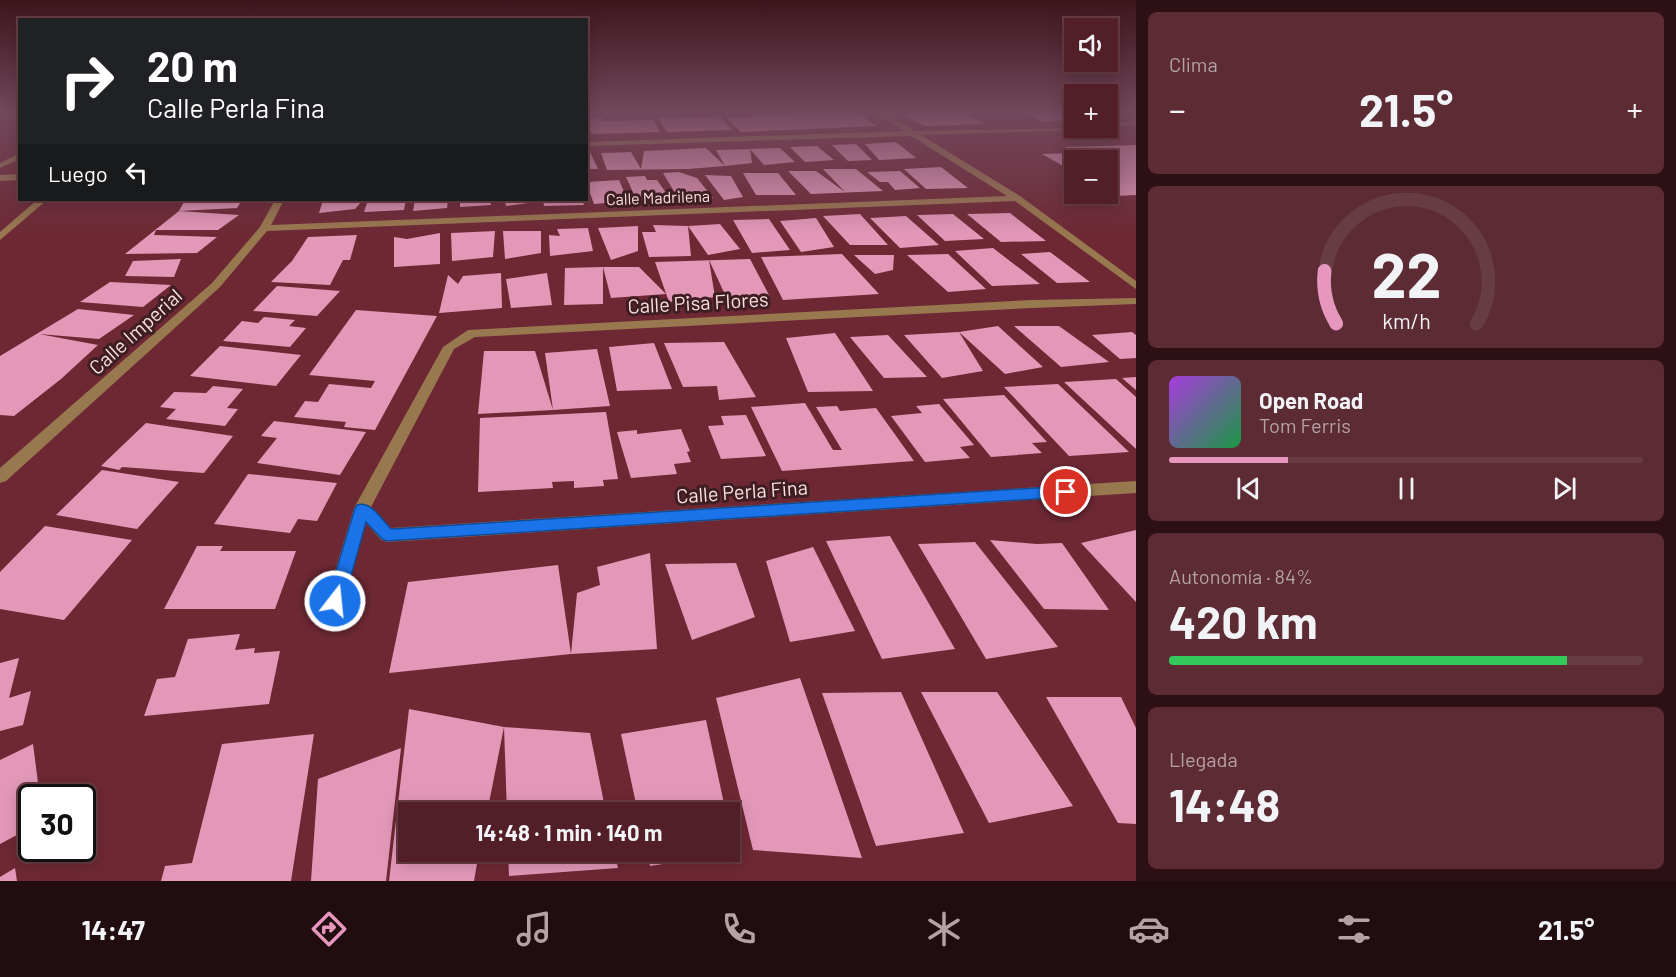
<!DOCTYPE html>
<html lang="es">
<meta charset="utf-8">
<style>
body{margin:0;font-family:Barlow,sans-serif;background:#5c2b33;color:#f1f3f6;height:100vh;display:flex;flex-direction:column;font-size:22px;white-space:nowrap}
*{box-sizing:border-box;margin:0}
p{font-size:20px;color:#b5a2a7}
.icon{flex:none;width:33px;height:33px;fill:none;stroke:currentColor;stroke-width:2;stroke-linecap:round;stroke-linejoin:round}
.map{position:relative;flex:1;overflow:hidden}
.sheet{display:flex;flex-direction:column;gap:12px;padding:12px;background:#2d1015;width:540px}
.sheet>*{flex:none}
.banner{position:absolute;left:18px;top:18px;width:570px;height:183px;border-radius:0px;box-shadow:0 3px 15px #0003,0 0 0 2px #683c44;background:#202124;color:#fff;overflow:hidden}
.tools{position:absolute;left:1064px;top:18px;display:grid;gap:12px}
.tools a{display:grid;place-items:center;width:54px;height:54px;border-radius:0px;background:#521e27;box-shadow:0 3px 15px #0003,0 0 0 2px #683c44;font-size:30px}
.speed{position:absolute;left:18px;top:784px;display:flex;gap:12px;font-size:30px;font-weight:700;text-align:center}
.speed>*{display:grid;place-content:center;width:78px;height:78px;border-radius:50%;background:#521e27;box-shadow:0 3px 15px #0003,0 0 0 2px #683c44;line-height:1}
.speed .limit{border:3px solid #111;border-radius:9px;background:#fff;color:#111}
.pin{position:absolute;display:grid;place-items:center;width:51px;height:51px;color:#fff;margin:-26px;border:3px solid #fff;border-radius:50%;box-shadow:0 2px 6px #0007}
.me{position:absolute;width:66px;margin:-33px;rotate:16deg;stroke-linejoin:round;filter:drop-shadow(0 0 4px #0008)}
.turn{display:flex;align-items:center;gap:21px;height:126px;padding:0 30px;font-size:27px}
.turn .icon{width:78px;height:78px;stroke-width:2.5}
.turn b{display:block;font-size:42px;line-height:51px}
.then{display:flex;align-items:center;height:57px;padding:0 30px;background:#0003;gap:12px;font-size:22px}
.big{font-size:45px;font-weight:700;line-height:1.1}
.sheet .card{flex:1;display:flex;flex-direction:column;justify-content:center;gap:9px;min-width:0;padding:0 21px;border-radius:9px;background:#5c2b33}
.sheet .dial{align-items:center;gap:0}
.dial svg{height:156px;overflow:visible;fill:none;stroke:#683c44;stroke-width:7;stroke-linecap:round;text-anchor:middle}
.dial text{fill:#f1f3f6;stroke:none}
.song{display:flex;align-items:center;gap:18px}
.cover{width:72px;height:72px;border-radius:9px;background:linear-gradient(135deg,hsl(280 70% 55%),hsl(140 70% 35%))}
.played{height:6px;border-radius:3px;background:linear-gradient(90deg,#e797bd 25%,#683c44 25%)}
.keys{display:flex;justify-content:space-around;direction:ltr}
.heat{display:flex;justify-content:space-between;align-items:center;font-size:33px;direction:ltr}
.charge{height:9px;border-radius:4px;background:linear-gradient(90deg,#34c759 84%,#683c44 0)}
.trip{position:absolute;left:398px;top:802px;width:342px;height:60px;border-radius:0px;background:#521e27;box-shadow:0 3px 15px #0003,0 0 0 2px #683c44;font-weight:700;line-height:60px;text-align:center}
.menu{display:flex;height:96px;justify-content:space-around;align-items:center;background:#210c10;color:#b5a2a7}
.menu .icon{width:42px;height:42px}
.menu .on{color:#e797bd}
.menu b{font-size:27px;color:#f1f3f6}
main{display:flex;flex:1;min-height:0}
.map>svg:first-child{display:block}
</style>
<main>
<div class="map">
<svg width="1136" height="881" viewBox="0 0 1136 881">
<rect width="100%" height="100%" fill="#6d2834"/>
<!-- building -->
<path fill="#e398b8" d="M788,112H856L877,126L741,132L726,117L791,115Z
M900,112H963L986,124L924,126Z
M1074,112V119L1044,122L1022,113Z
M720,116L732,130L667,132L658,118Z
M586,117H601L603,121L653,120L660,132L593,134L592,132H586Z
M896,142L916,158L879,160L865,144Z
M856,144L872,160L848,161L832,145Z
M1136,145V195L1115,196L1107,192V160H1074V172L1042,154L1075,153L1065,147Z
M817,146L834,160L805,162L790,147Z
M706,148L725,166L716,150L750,149L752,163L725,166L688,169L607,170L601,153L631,152L641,169L644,151Z
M780,148L795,162L764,165L750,149Z
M586,152H590L598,169H586Z
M941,167L968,188L926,189L904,169Z
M823,169H856L883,191L811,194L788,171H816L845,192Z
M900,171L920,188L895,190L888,182H880L867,172Z
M679,172L697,178L713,198L680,201L663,173Z
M743,173H778L796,195H756Z
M705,175L731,176L743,197L724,200Z
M645,176L647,180H657L671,200L637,201L626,177Z
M619,180L628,201L594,204L586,182Z
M185,200H242L237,208L179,211L239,215L218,230H156L154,235L217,237L197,253L125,254L179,211Z
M323,200H363L355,209L319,213Z
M368,200H406L404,210L364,212Z
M415,200H448L447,208L413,211Z
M460,200H490L491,205L460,207Z
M505,200H535L536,202L506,206Z
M543,200H582L584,205L544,206Z
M1010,213L1046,241L1001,242L967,214Z
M860,214L888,245H850L823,216Z
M953,214L984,239L945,241L917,215Z
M906,216L939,245L900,248L870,218Z
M816,218L834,247L801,252L780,221Z
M769,219L790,250L752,253L733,220Z
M720,224L740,249L708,255L688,226Z
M653,225L688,226L691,256L649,257L642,232H656Z
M638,226V251L611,260L598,228Z
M588,228L593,251L550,256L549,235L560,236L557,229Z
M495,231L493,257L452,261L451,233Z
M503,231H541V253L505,259Z
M440,233V264L394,267V237L407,239Z
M357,235L350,260H343L330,285L271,282L292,261L308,237Z
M993,248L1040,284L992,286L955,251Z
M1050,252L1090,282L1057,283L1021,254Z
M842,254L879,294L783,300L761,257Z
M948,254L986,289L948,292L907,255Z
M854,255H894L893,270L875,274Z
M181,259L174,277L125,276L133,261Z
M750,259L770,297L727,299L709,260L715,297L669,302L655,262Z
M603,267H639L666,294L611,298L603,267V304L564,305L565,268Z
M501,273L502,308L439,313L448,275L458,284L463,276Z
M547,273L552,305L511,308L506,279Z
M110,282L171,285L143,307L80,302Z
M277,286L340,291L317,316L253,311Z
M78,309L134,315L99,339L39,334L98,345L61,379L14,416L0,415V356Z
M356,310L437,316L375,430L344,427L346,422L294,417L305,401L318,402L329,384L371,388L375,381L309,375Z
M264,317L295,320L289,326L306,328L290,347L223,341L242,321L258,323Z
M998,326L1043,367L1005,374L959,332L983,371L942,378L904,335L959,332Z
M1014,326H1059L1109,362L1061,367Z
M1132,332L1136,335V358L1120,359L1092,335Z
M835,333L873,391L808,392L786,338Z
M888,335L927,377L884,378L850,337Z
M724,342L756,397L719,400L717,386L683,387L664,343Z
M654,343L672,389L617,391L609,347Z
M220,346L301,355L276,386L190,376Z
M597,349L610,406L553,410L478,414L484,351H535L553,410L545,353Z
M1136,377V390L1122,378Z
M1116,379L1136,397V449L1064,382Z
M1058,384L1129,452L1069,456L1004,387Z
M213,386L243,389L227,408L238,409L225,426L166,419L176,409L160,407L174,392L206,393Z
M1004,395L1047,442L1032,443L1042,453L991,457L943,399Z
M805,403L833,450H842L816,407L837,406L840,411L876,408L914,461L782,471L751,407Z
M939,404L974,445L960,447L970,458L925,462L891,416L922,413L916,406Z
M606,412L618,479L603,480L604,486L574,488V481L552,482L553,488L478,492L480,418Z
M746,415L766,456L721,459L708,426L724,425L721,416Z
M274,421L366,432L340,475L257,463L277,438L261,436Z
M146,423L233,436L204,473L122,467L119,470L101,466Z
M681,429L690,451L687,452L691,462L674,464L677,474L631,478L617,432L637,430V434Z
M102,470L179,482L137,529L56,515Z
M248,474L337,483L317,521L298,519L290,533L214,524Z
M45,526L132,540L64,620L0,609V572Z
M1136,530V602L1081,543Z
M890,536L955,649L882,659L826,541Z
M990,540L1037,544L1062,543L1109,610L1044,609Z
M975,542L1058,647L986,659L918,544Z
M197,546H223L220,551H296L275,609H164Z
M813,547L855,631L790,642L766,561Z
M650,553L657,649L571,654L577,593L600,585L597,567Z
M736,563L755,617L692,640L665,564Z
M558,565L571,654L389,673L408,582Z
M240,634L235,650L255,648L254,653L280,651L269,704L144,716L157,679L175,677L188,639Z
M19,658L9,698L31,691L23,725L0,731V663Z
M800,678L862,858L753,850L716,698Z
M901,692L964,833L876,846L822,693Z
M921,692H997L1073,806L989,823Z
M1046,697H1121L1136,728V824L1118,823Z
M409,709L504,727L487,813H408V852H479L474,881H389Z
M706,720L726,813H638L621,734Z
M504,727L590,733L606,813H507Z
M314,734L291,881H161L165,866L192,863L222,744Z
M33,744L40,798H32V827L0,844V760Z
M401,748L386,881H311L318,779Z
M729,833L735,853L650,866L647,852H729Z
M508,852H614L618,868L509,876Z
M15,868L17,881H0V877Z"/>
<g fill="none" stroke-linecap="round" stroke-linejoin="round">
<!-- minor -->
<path fill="#98784e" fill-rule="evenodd" d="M875,112H883L914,131L1083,128L1080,130L921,135L1020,196L1136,281V289L1015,201L267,231L220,287L6,481L0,483V468L212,283L260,227L275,200H284L271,225L1007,196L911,136L586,146V142L904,131Z
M1136,121V125L1107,128H1104H1107V124Z
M20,153V159L0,168V163Z
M20,174V180L0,181V175Z
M37,200H47L0,240V232Z
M1136,298V304L1032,308L475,337L454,349L371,507L391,528L1136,481V493L387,542L381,540L366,523L342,607L335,609L328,607L326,601L354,508L443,347L468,330L1032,300Z"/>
</g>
<!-- sky -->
<linearGradient id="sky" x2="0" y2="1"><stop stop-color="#3c161d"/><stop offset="0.48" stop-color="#72485c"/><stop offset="1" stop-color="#72485c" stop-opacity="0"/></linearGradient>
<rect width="1136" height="235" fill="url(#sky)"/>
<!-- route -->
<path fill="#1a73e8" stroke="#114b97" stroke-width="1.5" d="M1066,486L1073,492L1066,497L387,541L382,539L366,522L344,601L341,606L335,608L329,606L327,601L355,508L357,505C371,500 382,520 391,529Z"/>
<g text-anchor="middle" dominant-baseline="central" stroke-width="6" stroke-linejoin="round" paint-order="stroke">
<!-- far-street labels -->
<g font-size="16" fill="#fadfe1" stroke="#3e1e23">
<text transform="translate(658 197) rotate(-2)">Calle Madrilena</text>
</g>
<!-- street labels -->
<g font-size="20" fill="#fadfe1" stroke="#3e1e23">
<text transform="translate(698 302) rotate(-3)">Calle Pisa Flores</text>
<text transform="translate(135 331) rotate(-42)">Calle Imperial</text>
<text transform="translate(742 491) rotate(-4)">Calle Perla Fina</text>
</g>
</g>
</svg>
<div class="tools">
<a><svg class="icon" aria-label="sound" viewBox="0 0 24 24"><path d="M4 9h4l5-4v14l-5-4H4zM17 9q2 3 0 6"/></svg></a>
<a>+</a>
<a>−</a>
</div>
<div class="speed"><div class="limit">30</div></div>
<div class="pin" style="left:1066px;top:492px;background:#d93025"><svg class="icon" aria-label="arrive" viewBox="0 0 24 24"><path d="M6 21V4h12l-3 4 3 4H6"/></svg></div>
<svg class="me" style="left:335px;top:601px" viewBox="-20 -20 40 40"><circle r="17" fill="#1a73e8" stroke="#fff" stroke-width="3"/><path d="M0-11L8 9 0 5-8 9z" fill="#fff"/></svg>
<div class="trip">14:48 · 1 min · 140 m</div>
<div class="banner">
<div class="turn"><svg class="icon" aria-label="right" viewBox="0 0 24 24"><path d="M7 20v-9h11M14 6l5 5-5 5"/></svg><div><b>20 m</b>Calle Perla Fina</div></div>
<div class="then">Luego<svg class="icon" aria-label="left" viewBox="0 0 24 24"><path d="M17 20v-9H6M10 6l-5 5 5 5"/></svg></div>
</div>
</div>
<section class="sheet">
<div class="card"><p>Clima</p>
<div class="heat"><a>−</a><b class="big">21.5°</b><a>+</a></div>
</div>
<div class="card dial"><svg viewBox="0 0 100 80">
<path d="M14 69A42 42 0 1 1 86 69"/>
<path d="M14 69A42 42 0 0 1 8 42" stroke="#e797bd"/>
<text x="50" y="56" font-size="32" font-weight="700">22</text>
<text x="50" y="72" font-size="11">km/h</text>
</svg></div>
<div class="card">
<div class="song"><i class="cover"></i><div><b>Open Road</b><p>Tom Ferris</p></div></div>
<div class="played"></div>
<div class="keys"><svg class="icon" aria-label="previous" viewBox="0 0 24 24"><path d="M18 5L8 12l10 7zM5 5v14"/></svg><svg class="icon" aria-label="pause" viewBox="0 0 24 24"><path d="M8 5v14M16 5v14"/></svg><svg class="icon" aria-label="next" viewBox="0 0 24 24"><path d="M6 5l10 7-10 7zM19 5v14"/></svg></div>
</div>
<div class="card"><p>Autonomía · 84%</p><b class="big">420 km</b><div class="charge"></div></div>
<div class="card"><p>Llegada</p><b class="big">14:48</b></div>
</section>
</main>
<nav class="menu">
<b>14:47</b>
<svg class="icon on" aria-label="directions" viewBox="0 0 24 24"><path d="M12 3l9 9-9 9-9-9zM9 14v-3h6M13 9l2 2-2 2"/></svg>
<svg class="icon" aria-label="music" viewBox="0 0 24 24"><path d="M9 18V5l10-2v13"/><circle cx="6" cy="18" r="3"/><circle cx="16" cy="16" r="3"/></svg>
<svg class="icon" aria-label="phone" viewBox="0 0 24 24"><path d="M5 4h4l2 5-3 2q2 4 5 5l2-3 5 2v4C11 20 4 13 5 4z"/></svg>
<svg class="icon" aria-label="climate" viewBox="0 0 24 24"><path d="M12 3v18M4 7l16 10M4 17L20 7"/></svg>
<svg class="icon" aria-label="car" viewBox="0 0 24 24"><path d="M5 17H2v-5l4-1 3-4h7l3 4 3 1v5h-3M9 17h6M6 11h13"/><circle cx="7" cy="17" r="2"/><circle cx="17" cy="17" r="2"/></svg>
<svg class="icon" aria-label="filters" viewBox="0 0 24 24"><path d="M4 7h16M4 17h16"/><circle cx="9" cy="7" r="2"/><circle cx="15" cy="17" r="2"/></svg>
<b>21.5°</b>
</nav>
